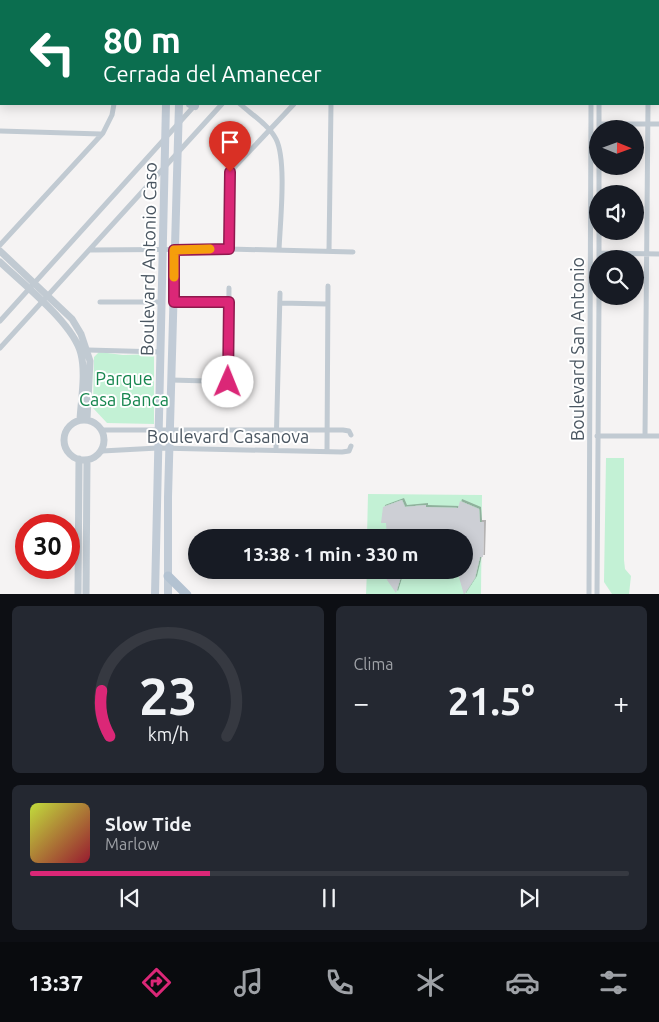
<!DOCTYPE html>
<html lang="es">
<meta charset="utf-8">
<style>
body{margin:0;font-family:Ubuntu,sans-serif;background:#242831;color:#f1f3f6;height:100vh;display:flex;flex-direction:column;font-size:19px;white-space:nowrap}
*{box-sizing:border-box;margin:0}
p{font-size:16px;color:#9ea1a6}
.icon{flex:none;width:28px;height:28px;fill:none;stroke:currentColor;stroke-width:2;stroke-linecap:round;stroke-linejoin:round}
.map{position:relative;height:594px;overflow:hidden}
.drawer{display:flex;flex-direction:column;gap:12px;padding:12px;background:#0d0f14;flex:1}
.drawer>*{flex:none}
.guide{position:absolute;left:0px;top:0px;width:660px;height:105px;box-shadow:0 2px 12px #0003;background:#0b6e4f;color:#fff;overflow:hidden}
.needle{width:32px;rotate:91deg}
.tools{position:absolute;left:589px;top:120px;display:grid;gap:10px}
.tools a{display:grid;place-items:center;width:55px;height:55px;border-radius:50%;background:#171b24;box-shadow:0 2px 12px #0003;font-size:25px}
.speed{position:absolute;left:15px;top:514px;display:flex;gap:10px;font-size:25px;font-weight:700;text-align:center}
.speed>*{display:grid;place-content:center;width:65px;height:65px;border-radius:50%;background:#171b24;box-shadow:0 2px 12px #0003;line-height:1}
.speed .limit{border:8px solid #d22;background:#fff;color:#111}
.pin{position:absolute;display:grid;place-items:center;width:42px;height:42px;color:#fff;margin:-51px -21px;border-radius:50% 50% 50% 0;rotate:-45deg;box-shadow:0 0 5px #0007}
.pin .icon{rotate:45deg}
.me{position:absolute;width:55px;margin:-28px;rotate:1deg;stroke-linejoin:round;filter:drop-shadow(0 0 4px #0008)}
.turn{display:flex;align-items:center;gap:18px;height:105px;padding:0 20px;font-size:22px}
.turn .icon{width:65px;height:65px;stroke-width:2.5}
.turn b{display:block;font-size:35px;line-height:42px}
.big{font-size:38px;font-weight:700;line-height:1.1}
.drawer .card{flex:1;display:flex;flex-direction:column;justify-content:center;gap:8px;min-width:0;padding:0 18px;border-radius:8px;background:#242831}
.drawer .dial{align-items:center;gap:0}
.dial svg{height:130px;overflow:visible;fill:none;stroke:#363941;stroke-width:7;stroke-linecap:round;text-anchor:middle}
.dial text{fill:#f1f3f6;stroke:none}
.song{display:flex;align-items:center;gap:15px}
.cover{width:60px;height:60px;border-radius:8px;background:linear-gradient(135deg,hsl(70 70% 55%),hsl(350 70% 35%))}
.played{height:5px;border-radius:2px;background:linear-gradient(90deg,#db2777 30%,#363941 30%)}
.keys{display:flex;justify-content:space-around;direction:ltr}
.heat{display:flex;justify-content:space-between;align-items:center;font-size:28px;direction:ltr}
.drawer .tiles{flex:1;display:grid;gap:12px;grid-template-columns:1fr 1fr}
.card:last-child{grid-column:span 2}
.trip{position:absolute;left:188px;top:529px;width:285px;height:50px;border-radius:25px;background:#171b24;box-shadow:0 2px 12px #0003;font-weight:700;line-height:50px;text-align:center}
.tabs{display:flex;height:80px;justify-content:space-around;align-items:center;background:#090b0e;color:#9ea1a6}
.tabs .icon{width:35px;height:35px}
.tabs .selected{color:#db2777}
.tabs b{font-size:22px;color:#f1f3f6}
.map>svg:first-child{display:block}
</style>
<div class="map">
<svg width="659" height="595" viewBox="0 0 659 595">
<defs>
<filter id="shadow"><feDropShadow dx="2" dy="-2" stdDeviation="0" flood-color="#0004"/></filter>
</defs>
<rect width="100%" height="100%" fill="#f5f3f3"/>
<!-- green -->
<path fill="#c3f1d5" d="M99,352L123,355L154,354V424L107,423L93,408L94,357Z
M606,458H624V560L625,569L631,576L629,594H612L604,582Z
M368,494L482,495L481,594L366,595L367,570H464V538L367,537Z"/>
<!-- building -->
<path fill="#cdcfd5" filter="url(#shadow)" d="M402,500L405,507L426,505V507L458,508L460,501L479,509L480,522H484L483,557H480L475,578L464,595L457,570H464V538H387L386,523H381L383,507Z
M383,570H403L396,593L387,580Z"/>
<g fill="none" stroke-linecap="round" stroke-linejoin="round">
<!-- minor -->
<path stroke="#c1cad2" stroke-width="5" d="M301,0L302,1
M64,1V0
M117,1V0
M292,1L294,0
M332,1L333,0
M591,1V0
M600,1V0
M648,1V0
M0,32H1
M0,84H1
M240,104C251,114 269,125 276,139C287,160 280,224 279,250
M599,124H659
M599,129V104
M0,131L101,134
M599,194V166
M0,245L103,133L112,115L114,104
M229,249L230,172L294,104
M90,250L229,249L353,252
M329,251L331,104
M599,253L659,254
M599,259V231
M100,302H161
M174,302H229
M280,303L327,304
M0,321L196,104
M0,348L222,104
M88,350L161,352
M171,380L243,382
M228,382L229,288
M102,430H343L349,431L351,435
M597,436H659
M645,436L648,104
M276,450L280,293
M102,451L158,448L342,452L349,451L351,446
M327,451L328,286
M589,595L591,104
M597,595L599,296"/>
<!-- tertiary -->
<path stroke="#c1cad2" stroke-width="7" d="M0,10V0
M0,251L72,319L81,334L90,361L87,419
M0,262C23,284 74,324 81,354C86,374 81,400 80,420
M64 440a20 20 0 1 1 40 0a20 20 0 1 1-40 0Z
M78,595L79,459
M86,595L87,460"/>
<!-- secondary -->
<path stroke="#c1cbd6" stroke-width="8" d="M168,1V0
M181,1V0
M190,104L195,106
M155,595L166,104
M168,595V497L179,104"/>
<!-- primary -->
<path stroke="#b3c2d1" stroke-width="9" d="M168,576L187,595"/>
</g>
<g fill="none" stroke-linecap="round" stroke-linejoin="round">
<defs>
<path id="route" d="M228,382L229,302H174V250L229,249L230,172"/>
</defs>
<!-- route casing -->
<use href="#route" stroke="#8e194d" stroke-width="12"/>
<!-- route -->
<use href="#route" stroke="#db2777" stroke-width="9"/>
<!-- slow -->
<path stroke="#f59e0b" stroke-width="9" d="M174,277V250L210,249"/>
</g>
<g text-anchor="middle" dominant-baseline="central" stroke-width="4" stroke-linejoin="round" paint-order="stroke">
<!-- street labels -->
<g font-size="18" fill="#4a5661" stroke="#fff">
<text transform="translate(148 259) rotate(-89)">Boulevard Antonio Caso</text>
<text transform="translate(577 349) rotate(-90)">Boulevard San Antonio</text>
<text x="228" y="436">Boulevard Casanova</text>
</g>
<!-- park labels -->
<g font-size="18" fill="#17864f" stroke="#fff">
<text x="124" y="378">Parque<tspan x="124" dy="21">Casa Banca</tspan></text>
</g>
</g>
</svg>
<div class="tools">
<a><svg class="needle" viewBox="-14 -14 28 28"><path d="M0-13l5 13h-10z" fill="#e53935"/><path d="M0 13l5-13h-10z" fill="#9ea1a6"/></svg></a>
<a><svg class="icon" aria-label="sound" viewBox="0 0 24 24"><path d="M4 9h4l5-4v14l-5-4H4zM17 9q2 3 0 6"/></svg></a>
<a><svg class="icon" aria-label="search" viewBox="0 0 24 24"><circle cx="10" cy="10" r="6"/><path d="M15 15l6 6"/></svg></a>
</div>
<div class="speed"><div class="limit">30</div></div>
<div class="pin" style="left:230px;top:172px;background:#d93025"><svg class="icon" aria-label="arrive" viewBox="0 0 24 24"><path d="M6 21V4h12l-3 4 3 4H6"/></svg></div>
<svg class="me" style="left:228px;top:382px" viewBox="-20 -20 40 40"><circle r="19" fill="#fff"/><path d="M0-13L10 11 0 6-10 11z" fill="#db2777"/></svg>
<div class="trip">13:38 · 1 min · 330 m</div>
<div class="guide">
<div class="turn"><svg class="icon" aria-label="left" viewBox="0 0 24 24"><path d="M17 20v-9H6M10 6l-5 5 5 5"/></svg><div><b>80 m</b>Cerrada del Amanecer</div></div>
</div>
</div>
<section class="drawer">
<div class="tiles">
<div class="card dial"><svg viewBox="0 0 100 80">
<path d="M14 69A42 42 0 1 1 86 69"/>
<path d="M14 69A42 42 0 0 1 9 41" stroke="#db2777"/>
<text x="50" y="56" font-size="32" font-weight="700">23</text>
<text x="50" y="72" font-size="11">km/h</text>
</svg></div>
<div class="card"><p>Clima</p>
<div class="heat"><a>−</a><b class="big">21.5°</b><a>+</a></div>
</div>
<div class="card">
<div class="song"><i class="cover"></i><div><b>Slow Tide</b><p>Marlow</p></div></div>
<div class="played"></div>
<div class="keys"><svg class="icon" aria-label="previous" viewBox="0 0 24 24"><path d="M18 5L8 12l10 7zM5 5v14"/></svg><svg class="icon" aria-label="pause" viewBox="0 0 24 24"><path d="M8 5v14M16 5v14"/></svg><svg class="icon" aria-label="next" viewBox="0 0 24 24"><path d="M6 5l10 7-10 7zM19 5v14"/></svg></div>
</div>
</div>
</section>
<nav class="tabs">
<b>13:37</b>
<svg class="icon selected" aria-label="directions" viewBox="0 0 24 24"><path d="M12 3l9 9-9 9-9-9zM9 14v-3h6M13 9l2 2-2 2"/></svg>
<svg class="icon" aria-label="music" viewBox="0 0 24 24"><path d="M9 18V5l10-2v13"/><circle cx="6" cy="18" r="3"/><circle cx="16" cy="16" r="3"/></svg>
<svg class="icon" aria-label="phone" viewBox="0 0 24 24"><path d="M5 4h4l2 5-3 2q2 4 5 5l2-3 5 2v4C11 20 4 13 5 4z"/></svg>
<svg class="icon" aria-label="climate" viewBox="0 0 24 24"><path d="M12 3v18M4 7l16 10M4 17L20 7"/></svg>
<svg class="icon" aria-label="car" viewBox="0 0 24 24"><path d="M5 17H2v-5l4-1 3-4h7l3 4 3 1v5h-3M9 17h6M6 11h13"/><circle cx="7" cy="17" r="2"/><circle cx="17" cy="17" r="2"/></svg>
<svg class="icon" aria-label="filters" viewBox="0 0 24 24"><path d="M4 7h16M4 17h16"/><circle cx="9" cy="7" r="2"/><circle cx="15" cy="17" r="2"/></svg>
</nav>
